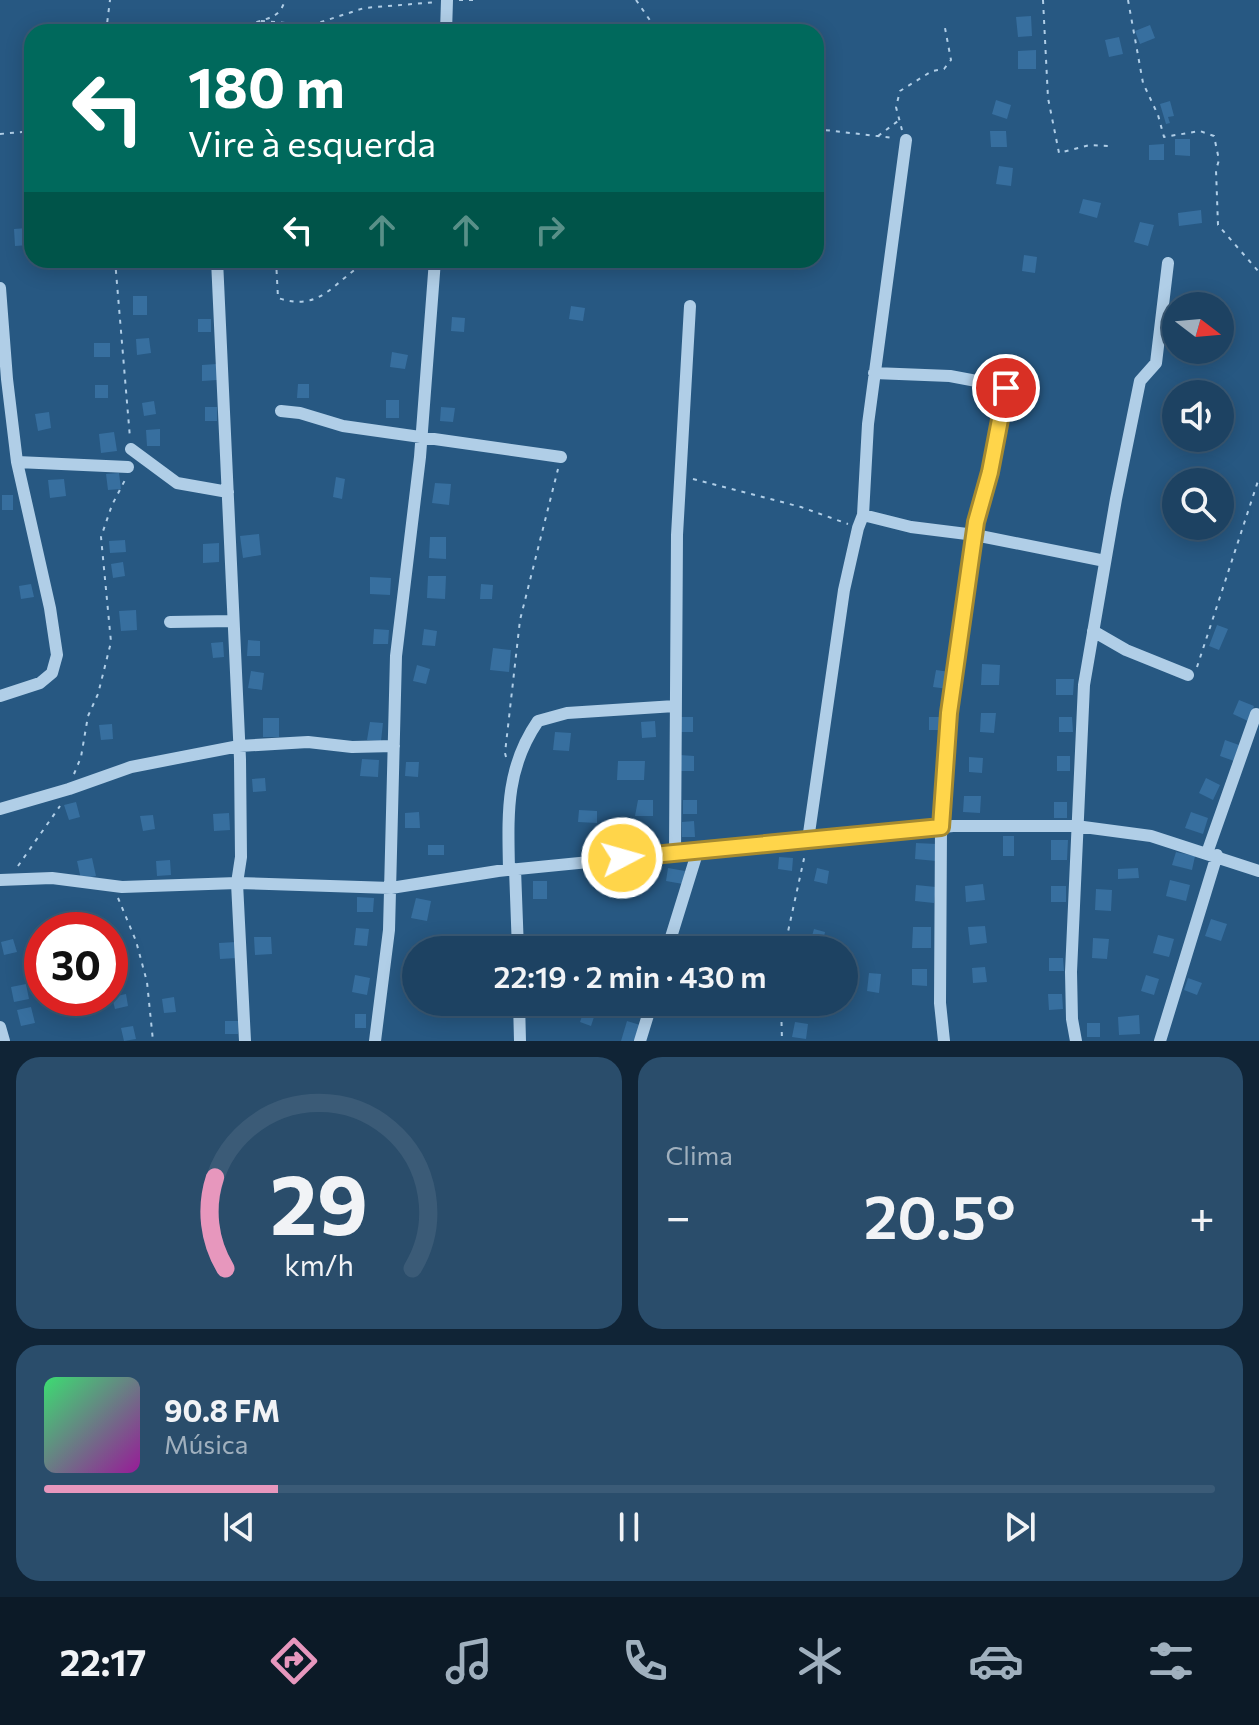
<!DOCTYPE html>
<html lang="pt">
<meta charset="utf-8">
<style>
body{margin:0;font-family:Commissioner,sans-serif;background:#2a4d6b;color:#f1f3f6;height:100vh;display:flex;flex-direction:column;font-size:30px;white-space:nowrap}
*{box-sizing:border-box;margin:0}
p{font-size:26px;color:#a0b0be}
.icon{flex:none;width:44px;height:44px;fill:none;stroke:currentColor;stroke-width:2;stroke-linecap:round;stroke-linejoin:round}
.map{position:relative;height:1041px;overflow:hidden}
.details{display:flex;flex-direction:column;gap:16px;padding:16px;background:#102436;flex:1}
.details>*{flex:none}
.banner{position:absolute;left:24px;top:24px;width:800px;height:244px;border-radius:24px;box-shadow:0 4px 20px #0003,0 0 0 2px #3b5b77;background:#00695c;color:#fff;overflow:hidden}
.needle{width:52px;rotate:106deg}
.controls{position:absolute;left:1162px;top:292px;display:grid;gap:16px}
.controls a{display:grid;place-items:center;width:72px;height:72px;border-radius:50%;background:#1d4262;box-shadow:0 4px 20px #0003,0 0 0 2px #3b5b77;font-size:40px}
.speed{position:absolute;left:24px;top:912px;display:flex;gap:16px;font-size:40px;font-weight:700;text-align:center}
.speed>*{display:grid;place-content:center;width:104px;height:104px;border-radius:50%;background:#1d4262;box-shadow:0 4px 20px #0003,0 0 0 2px #3b5b77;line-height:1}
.speed .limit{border:12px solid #d22;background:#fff;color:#111}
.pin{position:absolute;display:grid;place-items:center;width:68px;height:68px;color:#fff;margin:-34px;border:4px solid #fff;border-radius:50%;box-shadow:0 2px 8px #0007}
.me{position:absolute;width:88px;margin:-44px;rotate:84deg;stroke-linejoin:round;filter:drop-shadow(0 0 6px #0008)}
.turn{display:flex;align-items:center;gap:28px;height:168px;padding:0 32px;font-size:36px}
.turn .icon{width:104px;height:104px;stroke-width:2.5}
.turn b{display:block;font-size:56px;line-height:68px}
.lanes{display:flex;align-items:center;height:76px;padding:0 32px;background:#0003;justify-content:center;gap:40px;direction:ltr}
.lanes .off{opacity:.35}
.big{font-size:60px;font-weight:600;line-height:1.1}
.details .tile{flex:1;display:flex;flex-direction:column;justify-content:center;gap:12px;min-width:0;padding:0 28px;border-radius:24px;background:#2a4d6b}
.details .dial{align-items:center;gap:0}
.dial svg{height:208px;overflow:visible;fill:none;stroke:#3b5b77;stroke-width:7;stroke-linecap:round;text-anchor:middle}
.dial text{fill:#f1f3f6;stroke:none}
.song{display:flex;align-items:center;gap:24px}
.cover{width:96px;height:96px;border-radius:12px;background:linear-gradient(135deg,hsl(140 70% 55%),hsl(300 70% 35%))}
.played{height:8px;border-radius:4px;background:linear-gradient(90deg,#e797bd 20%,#3b5b77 20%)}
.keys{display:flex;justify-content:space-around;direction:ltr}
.heat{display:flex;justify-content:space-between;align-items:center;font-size:44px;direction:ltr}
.details .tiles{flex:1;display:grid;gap:16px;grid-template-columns:1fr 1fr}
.tile:last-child{grid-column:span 2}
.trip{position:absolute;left:402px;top:936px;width:456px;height:80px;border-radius:40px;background:#1d4262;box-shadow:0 4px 20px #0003,0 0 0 2px #3b5b77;font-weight:600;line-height:80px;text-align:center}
.dock{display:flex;height:128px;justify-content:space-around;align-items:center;background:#0c1a27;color:#a0b0be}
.dock .icon{width:56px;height:56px}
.dock .active{color:#e797bd}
.dock b{font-size:36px;color:#f1f3f6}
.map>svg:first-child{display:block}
</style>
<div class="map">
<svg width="1259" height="1041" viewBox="0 0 1259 1041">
<rect width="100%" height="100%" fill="#275882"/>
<!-- building -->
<path fill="#376f9f" d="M1031,16L1032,36L1018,37L1016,17Z
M1150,25L1155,38L1140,44L1135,31Z
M1119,37L1123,54L1109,57L1105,40Z
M1036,50V69H1018V51Z
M996,100L1011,105L1007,119L992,114Z
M1170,101L1174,116L1168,117L1170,123L1166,124L1160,104Z
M990,131H1006L1007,147H991Z
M1175,139H1190V156L1175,155Z
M1164,144V160H1149V145Z
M999,166L1013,168L1011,186L996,184Z
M1083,199L1101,203L1097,218L1079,213Z
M1201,210L1202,223L1179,226L1178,213Z
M1140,222L1154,225L1148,246L1134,242Z
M28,228L29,245L15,246L14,229Z
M1024,255L1037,257L1035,273L1022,271Z
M133,296H147V315H133Z
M571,306L585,308L583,321L569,319Z
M452,317L465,318L464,332L451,331Z
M198,319H211V332H198Z
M149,338L151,353L137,355L136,339Z
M94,343H110V357H94Z
M392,352L408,355L405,369L390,367Z
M217,364V380L202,381V365Z
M298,384H309V398H297Z
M95,385H108V398H95Z
M386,400H399V418H386Z
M154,401L156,414L144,416L142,403Z
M205,407H217V421H205Z
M441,407L455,408L453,422L440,421Z
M49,412L51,428L38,431L35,414Z
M160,429V446H147L146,430Z
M114,432L117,451L101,453L99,434Z
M119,473L121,489L108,490L106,474Z
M336,477L345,479L342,499L333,497Z
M64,479L66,496L50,498L48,480Z
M435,483L451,484L449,505L432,503Z
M2,495H13V510H2Z
M259,534L261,555L243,558L240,536Z
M430,537H446V559L429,558Z
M125,540L126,552L110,553L109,541Z
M219,543V562L203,563V544Z
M123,562L125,576L113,578L111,564Z
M428,576H446L445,599L427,598Z
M370,577L391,578L390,595L370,594Z
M31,584L34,597L21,599L19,586Z
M481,584L493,585L492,599H480Z
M136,610L137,630L121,631L119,611Z
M1217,625L1228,629L1219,650L1209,646Z
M374,629L389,630L388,644H373Z
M424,629L437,631L435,646L422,645Z
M248,640L260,641V656H247Z
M223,642L224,657L213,658L211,643Z
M493,648L511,650L509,672L490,670Z
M982,664L1000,665L999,685H981Z
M417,665L430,669L426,684L413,681Z
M936,670L950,672L948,689L933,687Z
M251,671L264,673L262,690L248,688Z
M1056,679H1074L1073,695H1056Z
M1239,700L1254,706L1248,721L1233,714Z
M981,713H996L994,733L980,732Z
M680,717H693V732H680Z
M929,717H944V730H929Z
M1059,717H1072L1073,732H1059Z
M263,718H279V737H263Z
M655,721L656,737L642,738L641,722Z
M370,722L383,723L381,741L367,740Z
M112,724L113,739L101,740L99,725Z
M555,732L571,733L569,751L553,750Z
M1225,740L1239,745L1234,761L1220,756Z
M680,755L694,756V771H680Z
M1057,756H1070V771H1057Z
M969,757L983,758L982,773L969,772Z
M362,759L379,760L378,777L360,776Z
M618,761H645L644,780H617Z
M406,762H419L418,777L405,776Z
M265,778L266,791L253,792L252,779Z
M1206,778L1220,785L1213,800L1199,793Z
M964,796H981L980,813L963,812Z
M638,800H653V816H635Z
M683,800H697V814H683Z
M76,802L80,817L69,820L64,805Z
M1054,802H1067V818H1054Z
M579,810L597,811V823L578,822Z
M419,812L420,828H405V813Z
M1191,812L1208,818L1203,834L1185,828Z
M229,813L230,830L214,831L213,814Z
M153,815L155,829L143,831L140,816Z
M694,821L695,837H682V822Z
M638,833L652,834L651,850L636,849Z
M1003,836H1014V856H1003Z
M1051,840H1068L1067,860H1051Z
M916,843L937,844L936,861L915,859Z
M428,845H444V855H428Z
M1176,852L1195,856L1192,870L1172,865Z
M779,857L793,858L792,871L778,869Z
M92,858L96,876L81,879L77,861Z
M170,860L171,875L157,876L156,861Z
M668,868L685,871L683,884L666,881Z
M817,868L829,871L827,884L814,881Z
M1138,868L1139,878L1118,879V869Z
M642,869L643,883L629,884L628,870Z
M592,871H608L607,886L592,887Z
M1170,880L1190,885L1186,901L1166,896Z
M533,881H547V899H533Z
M983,884L985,900L966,902L965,886Z
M916,885L936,887L934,903L915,901Z
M1051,886H1066V902H1051Z
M1096,889L1112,890L1111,911L1095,910Z
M357,897L374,898L373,912H357Z
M416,898L431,901L427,921L411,918Z
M1211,919L1227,924L1221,941L1205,936Z
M985,926L987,943L970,945L968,927Z
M913,927H931V948H912Z
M356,928L369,929L367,946L354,945Z
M814,929L825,932L822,946L810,943Z
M1158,935L1174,939L1169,957L1153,953Z
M254,937H271L272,954L255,955Z
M1093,938L1109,939L1107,959L1092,958Z
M13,939L17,952L4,955L1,942Z
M236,942L237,958L220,959L219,943Z
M1049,958H1063L1064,971H1049Z
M985,967L987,982L973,983L972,968Z
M912,969H927V986L912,985Z
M869,973L881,974L879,993L867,991Z
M355,975L370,978L367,995L352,992Z
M1146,975L1159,979L1154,995L1141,991Z
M1188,978L1202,983L1197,995L1184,990Z
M26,984L29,999L14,1002L11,987Z
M126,994L128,1006L115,1009L112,997Z
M1048,994H1062L1063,1009L1049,1010Z
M174,997L176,1012L164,1013L162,999Z
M31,1007L35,1023L21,1026L17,1010Z
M585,1007L596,1011L591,1026L580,1022Z
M355,1014H366V1028H355Z
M1139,1015L1140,1034L1119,1035L1118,1017Z
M225,1021H239L238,1034H225Z
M627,1021L640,1025L635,1041H621Z
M795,1022L808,1024L806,1039L792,1037Z
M1087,1023H1100V1037H1087Z
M133,1026L136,1039L124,1041L121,1028Z"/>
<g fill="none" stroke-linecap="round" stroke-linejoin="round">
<!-- path -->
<path stroke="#b0cee7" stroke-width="2" stroke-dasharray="4 6" stroke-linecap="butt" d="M459,0H474
M636,0L658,32
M1043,0L1048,98L1059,153L1090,145L1110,146
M1128,0L1143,83L1158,115L1164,137L1200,131L1214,136L1219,160L1216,170L1218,225L1259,272
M261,21L312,25L364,8L437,2
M106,32L110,0
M253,32L257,22C271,17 280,17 285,0
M816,129L894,138
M902,130L896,107L900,91L932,71L944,69L951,60L945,28
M0,134L32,131
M878,136L898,121
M115,260L130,438
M276,260L278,298C323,313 334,279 370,260
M693,479L801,507L848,524
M1197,667L1259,478
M506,757L505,753L520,620L558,469
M74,774L81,757L88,716L98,694L111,642L101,537L112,505L125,480
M18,866L60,806
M118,898L136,941L147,982L153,1041
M784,950L805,854
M781,1002L782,1041"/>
<!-- minor -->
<path stroke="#b0cee7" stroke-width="12" d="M446,32L447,0
M217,260L240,759L241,857L237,883L245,1041
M0,288L7,379L17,462L50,608L57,655L52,673L40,683L0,696
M874,373L950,376L1003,386L1008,391L1000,410L990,472L976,522L949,713L941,827L940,1003L944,1041
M281,411L300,413L343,426L561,457
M131,449L177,483L228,492
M17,462L128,467
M863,515L911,527L975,535L1105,561
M170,622L233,621
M1093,631L1126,650L1188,675
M0,809L69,789L131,767L239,746L308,742L352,747L394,746
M808,840L844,590L858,528L863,515L868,424L906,140
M675,852L677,535L690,306
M1207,853L1256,714
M515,869L518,950
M509,870C508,815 505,769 538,721L567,713L675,706
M0,880L52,878L122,887L237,883L391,888L498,871L953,826H1076L1151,836L1259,871
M667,950L698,850
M519,1002L520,1041
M0,1027L4,1041
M375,1041L389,930L396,656L420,457L435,260
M640,1041L652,1002
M1076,1041L1072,1019L1071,972L1084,685L1116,499L1140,381L1156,363L1168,263
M1160,1041L1217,855"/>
</g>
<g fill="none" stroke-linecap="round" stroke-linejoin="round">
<defs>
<path id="route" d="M622,858L941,827L949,713L976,522L990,472L1006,388"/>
</defs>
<!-- route casing -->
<use href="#route" stroke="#a68a30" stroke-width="20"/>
<!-- route -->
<use href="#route" stroke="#ffd54a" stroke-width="14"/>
</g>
</svg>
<div class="controls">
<a><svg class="needle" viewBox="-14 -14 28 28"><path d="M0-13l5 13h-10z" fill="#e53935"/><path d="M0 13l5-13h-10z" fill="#a0b0be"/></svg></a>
<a><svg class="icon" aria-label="sound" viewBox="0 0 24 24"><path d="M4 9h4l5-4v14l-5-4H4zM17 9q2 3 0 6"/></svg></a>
<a><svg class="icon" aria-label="search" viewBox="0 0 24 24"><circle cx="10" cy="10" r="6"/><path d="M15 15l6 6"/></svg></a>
</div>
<div class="speed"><div class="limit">30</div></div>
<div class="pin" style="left:1006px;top:388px;background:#d93025"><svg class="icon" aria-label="arrive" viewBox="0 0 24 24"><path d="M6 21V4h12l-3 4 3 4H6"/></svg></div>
<svg class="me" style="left:622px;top:858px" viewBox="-20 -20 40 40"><circle r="17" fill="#ffd54a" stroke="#fff" stroke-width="3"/><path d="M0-11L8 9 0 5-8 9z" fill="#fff"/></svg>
<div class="trip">22:19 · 2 min · 430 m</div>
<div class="banner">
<div class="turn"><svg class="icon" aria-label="left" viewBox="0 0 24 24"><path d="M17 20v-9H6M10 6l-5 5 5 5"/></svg><div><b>180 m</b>Vire à esquerda</div></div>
<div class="lanes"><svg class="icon" aria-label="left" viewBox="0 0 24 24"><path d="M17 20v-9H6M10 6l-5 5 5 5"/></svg><svg class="icon off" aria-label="ahead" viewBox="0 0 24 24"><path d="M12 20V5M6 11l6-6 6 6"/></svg><svg class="icon off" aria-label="ahead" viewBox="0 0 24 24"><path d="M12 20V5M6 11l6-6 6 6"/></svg><svg class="icon off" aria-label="right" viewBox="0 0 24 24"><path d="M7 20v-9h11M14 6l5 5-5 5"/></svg></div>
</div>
</div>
<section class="details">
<div class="tiles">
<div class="tile dial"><svg viewBox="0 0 100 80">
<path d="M14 69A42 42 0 1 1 86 69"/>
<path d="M14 69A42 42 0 0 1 10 34" stroke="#e797bd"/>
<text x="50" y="56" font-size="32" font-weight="700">29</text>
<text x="50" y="72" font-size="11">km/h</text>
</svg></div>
<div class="tile"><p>Clima</p>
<div class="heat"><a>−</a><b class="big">20.5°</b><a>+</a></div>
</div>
<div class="tile">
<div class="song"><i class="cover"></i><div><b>90.8 FM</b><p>Música</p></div></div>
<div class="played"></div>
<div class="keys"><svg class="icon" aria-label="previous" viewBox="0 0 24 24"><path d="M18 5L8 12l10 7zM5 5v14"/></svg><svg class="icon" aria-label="pause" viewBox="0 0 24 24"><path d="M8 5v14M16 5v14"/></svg><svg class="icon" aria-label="next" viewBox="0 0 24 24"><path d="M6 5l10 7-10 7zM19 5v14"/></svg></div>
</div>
</div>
</section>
<nav class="dock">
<b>22:17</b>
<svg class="icon active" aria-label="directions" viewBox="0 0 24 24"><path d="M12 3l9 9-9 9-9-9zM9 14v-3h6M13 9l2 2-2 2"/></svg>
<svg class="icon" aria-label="music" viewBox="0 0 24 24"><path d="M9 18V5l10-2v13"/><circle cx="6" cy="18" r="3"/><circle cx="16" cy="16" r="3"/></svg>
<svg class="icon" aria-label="phone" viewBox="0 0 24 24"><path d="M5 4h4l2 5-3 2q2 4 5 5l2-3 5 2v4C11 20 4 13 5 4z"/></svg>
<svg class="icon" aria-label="climate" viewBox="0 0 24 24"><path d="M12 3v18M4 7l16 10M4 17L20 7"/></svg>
<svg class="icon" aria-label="car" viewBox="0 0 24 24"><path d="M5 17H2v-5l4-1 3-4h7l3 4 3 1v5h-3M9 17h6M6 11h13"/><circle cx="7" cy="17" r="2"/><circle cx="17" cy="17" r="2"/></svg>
<svg class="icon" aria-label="filters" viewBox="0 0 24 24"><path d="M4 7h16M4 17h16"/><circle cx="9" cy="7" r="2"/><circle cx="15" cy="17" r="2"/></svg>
</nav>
